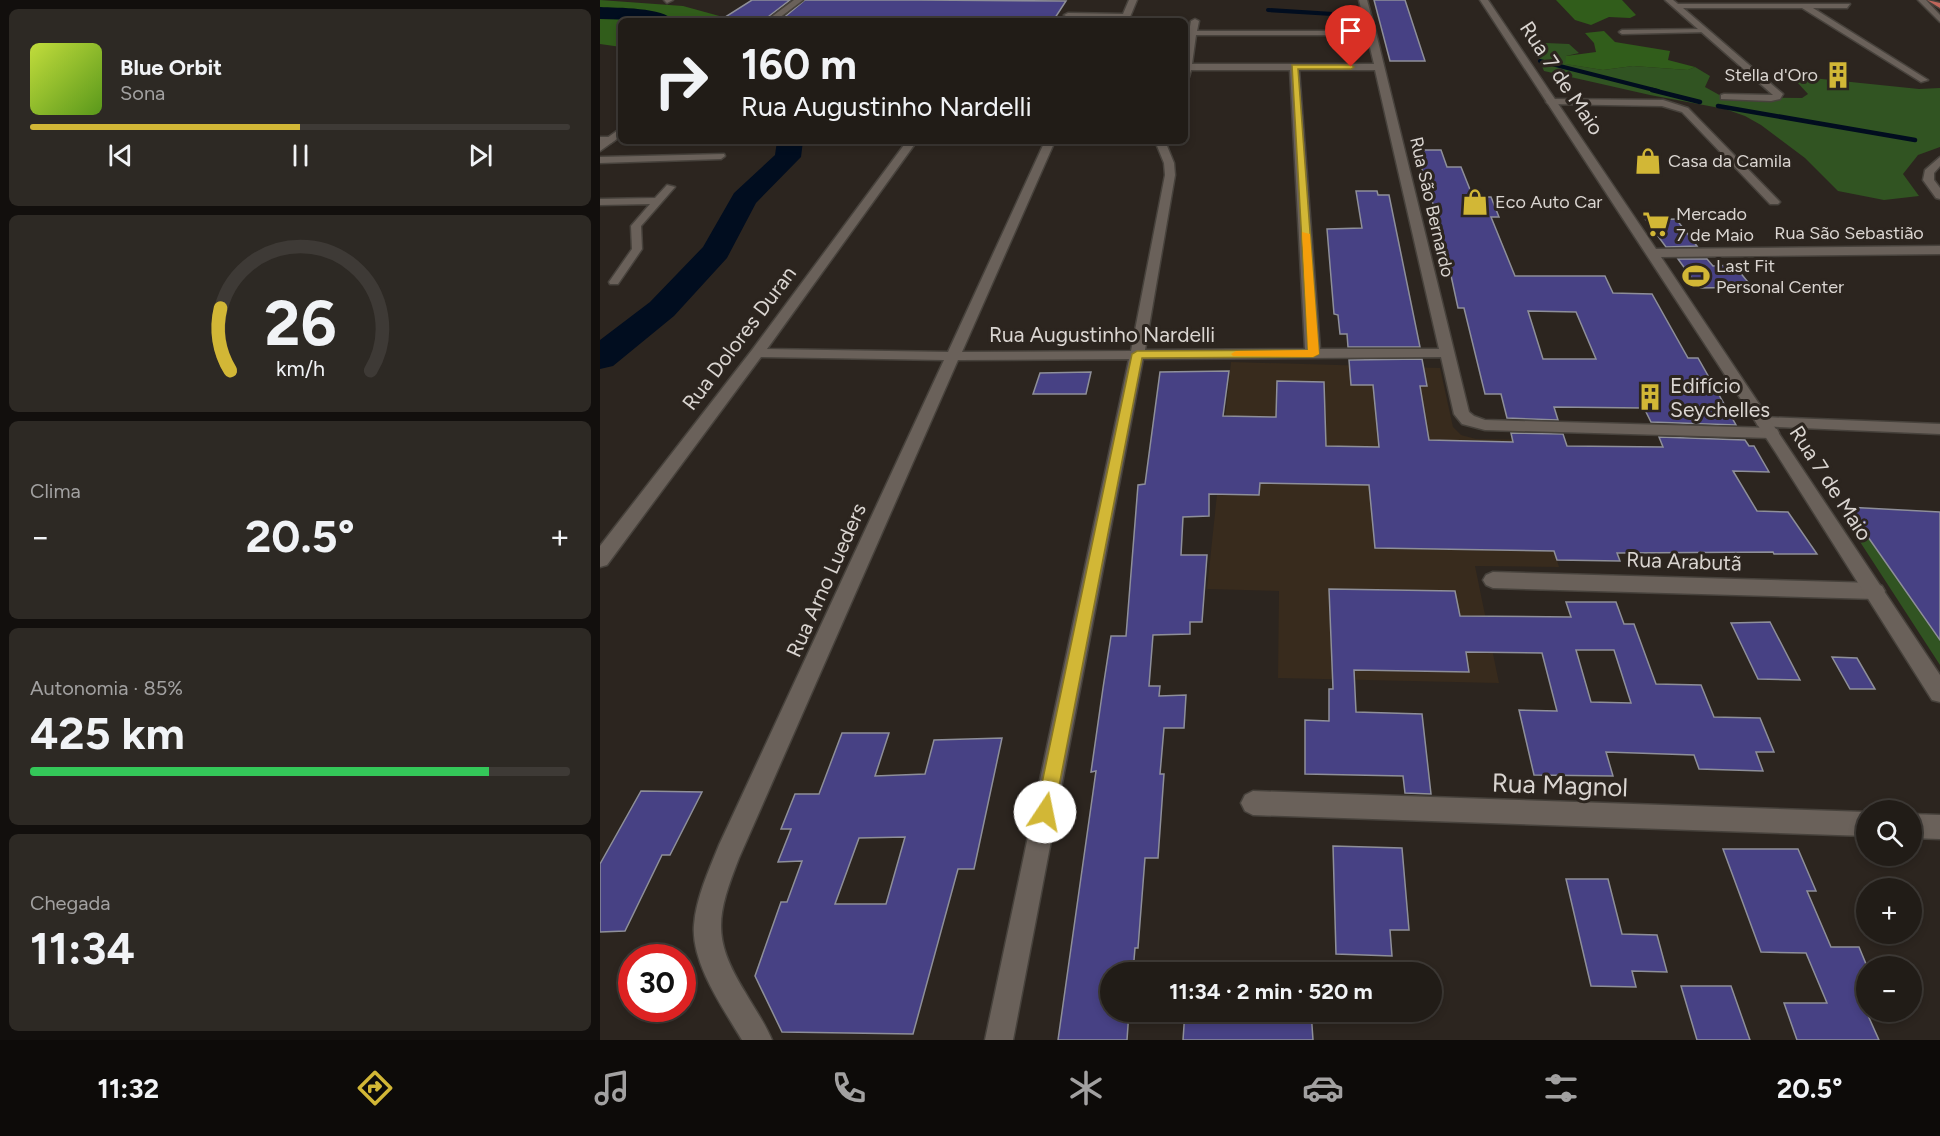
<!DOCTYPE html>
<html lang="pt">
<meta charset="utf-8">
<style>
body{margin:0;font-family:Figtree,sans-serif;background:#2d2924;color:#f1f3f6;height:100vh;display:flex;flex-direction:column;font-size:22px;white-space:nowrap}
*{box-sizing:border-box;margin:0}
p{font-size:20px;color:#a2a1a1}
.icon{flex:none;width:33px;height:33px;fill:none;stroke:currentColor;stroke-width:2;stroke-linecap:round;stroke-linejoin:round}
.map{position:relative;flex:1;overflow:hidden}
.details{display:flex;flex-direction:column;gap:9px;padding:9px;background:#120f0d;width:600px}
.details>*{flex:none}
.hud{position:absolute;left:18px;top:18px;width:570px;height:126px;border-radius:9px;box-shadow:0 3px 9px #0003,0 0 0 2px #3e3a36;background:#211c17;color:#f1f3f6;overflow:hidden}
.buttons{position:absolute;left:1256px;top:800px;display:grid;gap:12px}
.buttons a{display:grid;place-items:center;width:66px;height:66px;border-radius:50%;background:#211c17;box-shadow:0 3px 9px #0003,0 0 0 2px #3e3a36;font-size:30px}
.speed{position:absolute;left:18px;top:944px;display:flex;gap:12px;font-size:30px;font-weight:700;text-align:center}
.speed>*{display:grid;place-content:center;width:78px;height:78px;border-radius:50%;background:#211c17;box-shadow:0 3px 9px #0003,0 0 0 2px #3e3a36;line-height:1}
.speed .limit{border:9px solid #d22;background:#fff;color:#111}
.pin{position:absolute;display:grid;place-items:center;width:51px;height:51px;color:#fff;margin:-62px -26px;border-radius:50% 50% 50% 0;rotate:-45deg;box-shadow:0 0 6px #0007}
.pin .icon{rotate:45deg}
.me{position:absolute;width:66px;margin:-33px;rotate:11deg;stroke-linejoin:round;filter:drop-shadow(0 0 4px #0008)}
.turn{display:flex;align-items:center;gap:21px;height:126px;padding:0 24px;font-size:27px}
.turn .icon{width:78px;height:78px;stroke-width:2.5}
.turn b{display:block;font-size:42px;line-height:51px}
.big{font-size:45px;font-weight:700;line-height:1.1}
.details .tile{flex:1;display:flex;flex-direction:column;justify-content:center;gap:9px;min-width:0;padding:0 21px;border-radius:9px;background:#2d2924}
.details .dial{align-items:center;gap:0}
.dial svg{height:156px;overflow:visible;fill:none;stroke:#3e3a36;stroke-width:7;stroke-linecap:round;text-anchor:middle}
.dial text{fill:#f1f3f6;stroke:none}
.song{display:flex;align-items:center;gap:18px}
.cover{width:72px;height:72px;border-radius:9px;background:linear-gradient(135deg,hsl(70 70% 55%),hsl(90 70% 35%))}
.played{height:6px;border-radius:3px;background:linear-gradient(90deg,#d2b736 50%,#3e3a36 50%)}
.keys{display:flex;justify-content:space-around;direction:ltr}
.heat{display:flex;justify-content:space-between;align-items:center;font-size:33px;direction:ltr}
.charge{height:9px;border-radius:4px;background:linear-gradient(90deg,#34c759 85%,#3e3a36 0)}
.trip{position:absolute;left:500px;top:962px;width:342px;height:60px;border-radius:30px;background:#211c17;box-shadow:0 3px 9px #0003,0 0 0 2px #3e3a36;font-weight:700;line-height:60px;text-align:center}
.menu{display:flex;height:96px;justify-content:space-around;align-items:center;background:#0d0b09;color:#a2a1a1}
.menu .icon{width:42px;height:42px}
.menu .current{color:#d2b736}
.menu b{font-size:27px;color:#f1f3f6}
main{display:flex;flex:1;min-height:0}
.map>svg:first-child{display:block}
</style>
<main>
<section class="details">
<div class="tile">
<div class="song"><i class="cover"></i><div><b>Blue Orbit</b><p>Sona</p></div></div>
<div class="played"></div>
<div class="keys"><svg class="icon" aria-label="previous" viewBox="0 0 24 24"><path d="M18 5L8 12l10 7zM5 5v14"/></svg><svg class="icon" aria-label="pause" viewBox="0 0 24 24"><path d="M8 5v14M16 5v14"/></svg><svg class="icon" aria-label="next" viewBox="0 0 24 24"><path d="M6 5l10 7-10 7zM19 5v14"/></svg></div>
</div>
<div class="tile dial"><svg viewBox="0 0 100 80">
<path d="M14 69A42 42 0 1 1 86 69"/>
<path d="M14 69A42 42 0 0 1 9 37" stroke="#d2b736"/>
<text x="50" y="56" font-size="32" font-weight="700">26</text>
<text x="50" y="72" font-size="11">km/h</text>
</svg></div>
<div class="tile"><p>Clima</p>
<div class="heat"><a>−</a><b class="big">20.5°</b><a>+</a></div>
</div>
<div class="tile"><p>Autonomia · 85%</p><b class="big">425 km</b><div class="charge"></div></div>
<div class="tile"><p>Chegada</p><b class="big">11:34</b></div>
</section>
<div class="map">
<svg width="1340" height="1040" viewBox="0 0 1340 1040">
<rect width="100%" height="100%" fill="#2c251f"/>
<!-- education -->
<path fill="#382b1d" d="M631,362L840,368L853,427L861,435L876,439L938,440V498L959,567L875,566L899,683L678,678L679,591L607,589Z"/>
<!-- green -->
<path fill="#315422" d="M946,43L969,44L979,53L966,56V64L1003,70L1033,66L1088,70L1095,67L1110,76L1105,87L1123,97L1202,98L1208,94L1197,82L1212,78L1319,89L1340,88V147L1318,155L1303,174L1319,196L1284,200L1238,191L1205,158L1161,125L1145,116L1125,109L1050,95L944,71L934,47Z
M1257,530L1262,537H1268L1340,640V665L1253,531Z"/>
<!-- forest -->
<path fill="#315d1b" d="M0,0L83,6L123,17L121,21H21V47L0,44Z
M956,0H1022L1036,15L1030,18L1009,17L991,25L975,20Z
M1004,31L1015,42L1070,51L1068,60L1095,67L1088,70L1033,66L1003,70L965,64L966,56L996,52L994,43L985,33Z"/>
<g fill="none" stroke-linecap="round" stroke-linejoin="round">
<!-- stream-far1 -->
<path stroke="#010d1f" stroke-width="4" d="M668,10L749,15
M940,61L1058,91"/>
<!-- stream -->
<path stroke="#010d1f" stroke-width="4.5" d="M1052,90L1100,102
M1118,106L1315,140"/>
<!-- river -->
<path fill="#010d1f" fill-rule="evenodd" d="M0,7C17,8 64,7 74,21L0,19Z
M177,141H203L201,157L156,203L127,258L74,316L13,366L0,369V340L50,302L103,247L134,193L175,155Z"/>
</g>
<!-- building -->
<path fill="#474184" stroke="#8e8f99" stroke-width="1.5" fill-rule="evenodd" d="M152,0H190L164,20L122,19Z
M205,0H321L466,1L453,21L181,20Z
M774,0H805L825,61H790Z
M816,150H841L847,167H861L873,197H891L899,217H891L915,276H1005L1013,293L1052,294L1088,358H1098L1136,425L1051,422L1044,408L954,407L958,420L907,418L901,394H885L864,308H858L850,271H852L838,229H841ZM928,311L976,312L996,359H943Z
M756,191H777L778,195H789L820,347H748L747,334H740L738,315L734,314L727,229L762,228Z
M1076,219L1097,246L1066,247L1046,220Z
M1078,259H1107L1113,266L1134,265L1152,287L1099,288Z
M822,359L827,386H820L829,440L913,442L911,433L963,434L967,446L1063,447L1059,437L1145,440L1149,446H1154L1169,472L1133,471L1157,511L1188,512L1217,554H1174L1173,552L1017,553L1020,561L957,560L954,551L775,548L769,485L660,483L659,495L609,494V516L583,517L581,555H607L602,622H590V634L553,635L549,686H560L559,696L586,695L584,728H564L560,774H564L558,858H545L538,948H535L533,972H510V1011H529L527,1040H458L496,771L491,772L503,688L511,636H526L538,485L545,484L560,372L629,371L623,416L676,417L677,381L724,382L726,446L779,447L773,385H751L749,360Z
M491,372L486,394H433L440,373Z
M1246,507L1340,512V640L1268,537Z
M729,589L855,591L860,616L971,617L966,602H1016L1024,624H1034L1056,684L1101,685L1114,717L1160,718L1174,752H1156L1163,771L1099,769L1094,755L1006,752L1013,776L934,775L919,710L957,711L942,653L866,652L869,672L754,670L756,712L822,714L831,794L805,793L803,776L705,774V720L729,721V689H733ZM976,650H1014L1031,703L991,702Z
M1170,622L1200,680L1158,679L1131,623Z
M1232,657L1257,658L1275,689H1250Z
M242,733H289L275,776L325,774L334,740L402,738L374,869H358L313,1034L182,1032L155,976L181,902H187L202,861L178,862L191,829H181L195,794H219ZM305,837L286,904H235L259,838Z
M41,791L102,792L70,855H62L25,931L0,932V864Z
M733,846L802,848L809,930H790L792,956L736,954Z
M1123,849H1198L1216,891H1207L1231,947H1259L1266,964V1011L1279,1040H1197L1184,1003H1227L1206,953L1161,952Z
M966,879H1008L1022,934L1057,935L1067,972L1032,971L1036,987L991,986Z
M1081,986H1131L1150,1040H1097Z
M585,1011H711L713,1040H583Z"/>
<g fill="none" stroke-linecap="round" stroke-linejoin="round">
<defs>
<path id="lane" d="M1106,29L1108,32L1022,34L1019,32L1022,30Z
M0,137H11L15,140L11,143H0Z
M124,154L125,156L121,159L0,163V157Z
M67,185L75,187L41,226L42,249L18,284H10L9,282L32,249L31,226L50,204L0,205V199L55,198Z"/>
<path id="street" d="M64,0H73L67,3Z
M529,0H537L530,17L523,18L468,17L464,15L468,13L523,14Z
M759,0H767L776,33L869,412L874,416L885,420L1171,428L1177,429L1179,433L1177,437L1171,438L885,430L862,424L854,414L841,357L543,359L413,1040H385L529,359L358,360L139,858C117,915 111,937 145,992C154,1008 165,1023 172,1040H142C123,1008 91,963 94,925C96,898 109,870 119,845L344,360L161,357L7,565L0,567V546L152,350L307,141H317L167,349L348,352L445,141H455L362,352L531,351L565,175L564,163L555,141H565L574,163L575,175L545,350L705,349L690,70H591L589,77L585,80V54L591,21L595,19L599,21L597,31H766ZM596,35H767L774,64H592ZM699,70H775L839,349H720Z
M1065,0H1073L1078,4H1250L1247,8H1213L1328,80L1321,82L1202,8H1083L1183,94L1180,99L1171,101L1121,99V95L1124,94L1173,95Z
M951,99L1063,100L1088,108L1180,202L1178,204H1170L1082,112L1062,106L948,104L946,102Z
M1164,417L1340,424V434L1158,426L1156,422L1158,418Z
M893,572L1275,583L1282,586L1285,591L1282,596L1275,599L893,588L886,585L883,580L886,575Z
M653,791L1266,812V836L653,815L645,811L641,803L645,795Z
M1311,814L1340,815V839L1311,838Z"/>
<path id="secondary" d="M194,0H203L175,21H166Z
M880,0H888L1056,249L1340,246V254L1061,257L1340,675V702L1332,700L1176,453Z
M1318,0H1326L1340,15V22Z
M21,128V136L0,151V143Z
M1340,157V166L1334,173V180L1340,188V199L1336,198L1323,180L1325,170Z"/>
<path id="primary" d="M1327,0L1340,3V8Z"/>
</defs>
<!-- lane casing -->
<use href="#lane" stroke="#47423c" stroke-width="3"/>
<!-- street casing -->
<use href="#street" stroke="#47423c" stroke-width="3"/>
<!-- secondary casing -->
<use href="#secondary" stroke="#47423c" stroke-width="3"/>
<!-- primary casing -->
<use href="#primary" stroke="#47423c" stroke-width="3"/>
<!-- lane -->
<use href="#lane" fill="#6a615a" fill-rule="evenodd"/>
<!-- street -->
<use href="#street" fill="#6a615a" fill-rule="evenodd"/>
<!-- secondary -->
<use href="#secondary" fill="#6a615a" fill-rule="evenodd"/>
<!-- primary -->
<use href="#primary" fill="#bf665b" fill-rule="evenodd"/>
</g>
<!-- route -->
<path fill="#d2b736" stroke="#887723" stroke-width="1.5" d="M692,65H751L754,67L751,69H698L719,354L713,357L542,358L454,812L451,818L445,820L439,818L436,812L532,354L537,351L708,350Z"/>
<!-- slow -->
<path fill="#f59e0b" d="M702,232L710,234L719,354L713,357L633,356L631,354L636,351L708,350Z"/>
<!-- icons -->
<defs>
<symbol id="building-bare" viewBox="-9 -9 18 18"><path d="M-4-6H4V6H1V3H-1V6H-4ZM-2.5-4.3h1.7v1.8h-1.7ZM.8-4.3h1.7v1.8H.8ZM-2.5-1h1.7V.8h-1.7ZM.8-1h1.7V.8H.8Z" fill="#d2b736" stroke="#2c251f" stroke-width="2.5" paint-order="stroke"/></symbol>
<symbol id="shop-bare" viewBox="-9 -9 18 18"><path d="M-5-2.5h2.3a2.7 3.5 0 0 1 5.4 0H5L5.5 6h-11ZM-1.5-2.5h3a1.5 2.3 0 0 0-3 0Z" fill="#d2b736" stroke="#2c251f" stroke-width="2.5" paint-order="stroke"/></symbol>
<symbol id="supermarket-bare" viewBox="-9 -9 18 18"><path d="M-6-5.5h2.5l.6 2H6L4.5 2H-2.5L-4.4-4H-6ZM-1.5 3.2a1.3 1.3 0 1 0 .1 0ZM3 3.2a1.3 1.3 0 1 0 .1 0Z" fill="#d2b736" stroke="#2c251f" stroke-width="2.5" paint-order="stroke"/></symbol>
<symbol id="stadium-bare" viewBox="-9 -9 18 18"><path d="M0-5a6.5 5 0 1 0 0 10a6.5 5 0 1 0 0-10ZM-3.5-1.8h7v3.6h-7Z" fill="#d2b736" stroke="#2c251f" stroke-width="2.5" paint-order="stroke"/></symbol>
</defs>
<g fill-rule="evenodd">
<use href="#building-bare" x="1219" y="56" width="38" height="38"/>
<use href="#shop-bare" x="1029" y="142" width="38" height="38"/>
<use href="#shop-bare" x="856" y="183" width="38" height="38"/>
<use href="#supermarket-bare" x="1037" y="205" width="38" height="38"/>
<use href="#stadium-bare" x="1077" y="257" width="38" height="38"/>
<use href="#building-bare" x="1031" y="378" width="38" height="38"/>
</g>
<g text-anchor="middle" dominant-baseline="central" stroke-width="6" stroke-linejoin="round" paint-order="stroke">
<!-- far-poi labels -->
<g font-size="18" fill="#dad5d1" stroke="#2c251f" text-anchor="start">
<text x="1218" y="75" text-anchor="end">Stella d'Oro</text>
<text x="1068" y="161">Casa da Camila</text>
<text x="895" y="202">Eco Auto Car</text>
<text x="1076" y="214">Mercado<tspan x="1076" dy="21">7 de Maio</tspan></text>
<text x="1116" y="266">Last Fit<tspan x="1116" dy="21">Personal Center</tspan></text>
</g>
<!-- far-street labels -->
<g font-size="18" fill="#dad5d1" stroke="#2c251f">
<text transform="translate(832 207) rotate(77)">Rua São Bernardo</text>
<text x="1249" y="233">Rua São Sebastião</text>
</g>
<!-- street labels -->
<g font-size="21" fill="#dad5d1" stroke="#2c251f">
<text transform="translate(962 78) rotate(56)">Rua 7 de Maio</text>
<text x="502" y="334">Rua Augustinho Nardelli</text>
<text transform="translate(139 338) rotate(-53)">Rua Dolores Duran</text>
<text transform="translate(1231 483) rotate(57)">Rua 7 de Maio</text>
<text transform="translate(1084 561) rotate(2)">Rua Arabutã</text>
<text transform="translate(226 580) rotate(-66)">Rua Arno Lueders</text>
</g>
<!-- poi labels -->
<g font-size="21" fill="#dad5d1" stroke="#2c251f" text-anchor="start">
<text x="1070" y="385">Edifício<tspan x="1070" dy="24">Seychelles</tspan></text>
</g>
<!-- near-street labels -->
<g font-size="26" fill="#dad5d1" stroke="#2c251f">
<text transform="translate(960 785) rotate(2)">Rua Magnol</text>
</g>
</g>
</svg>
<div class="buttons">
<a><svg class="icon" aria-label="search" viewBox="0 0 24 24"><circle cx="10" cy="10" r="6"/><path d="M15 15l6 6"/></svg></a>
<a>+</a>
<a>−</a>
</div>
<div class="speed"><div class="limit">30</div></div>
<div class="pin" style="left:751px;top:67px;background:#d93025"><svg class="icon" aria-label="arrive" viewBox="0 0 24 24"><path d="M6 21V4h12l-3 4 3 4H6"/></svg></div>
<svg class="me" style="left:445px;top:812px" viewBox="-20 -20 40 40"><circle r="19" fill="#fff"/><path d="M0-13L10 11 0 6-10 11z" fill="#d2b736"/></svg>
<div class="trip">11:34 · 2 min · 520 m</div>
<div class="hud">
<div class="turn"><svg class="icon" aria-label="right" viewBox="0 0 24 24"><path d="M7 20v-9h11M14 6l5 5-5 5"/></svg><div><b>160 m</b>Rua Augustinho Nardelli</div></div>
</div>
</div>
</main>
<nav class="menu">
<b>11:32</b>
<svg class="icon current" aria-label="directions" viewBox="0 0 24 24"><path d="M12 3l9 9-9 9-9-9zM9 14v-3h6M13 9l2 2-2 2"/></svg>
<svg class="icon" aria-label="music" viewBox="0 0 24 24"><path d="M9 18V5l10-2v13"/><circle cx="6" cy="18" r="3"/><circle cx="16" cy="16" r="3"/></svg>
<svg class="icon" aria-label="phone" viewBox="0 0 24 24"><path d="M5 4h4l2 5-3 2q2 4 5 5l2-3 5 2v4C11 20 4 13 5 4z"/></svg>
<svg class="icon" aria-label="climate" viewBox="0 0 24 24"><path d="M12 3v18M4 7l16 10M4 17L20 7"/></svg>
<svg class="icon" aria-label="car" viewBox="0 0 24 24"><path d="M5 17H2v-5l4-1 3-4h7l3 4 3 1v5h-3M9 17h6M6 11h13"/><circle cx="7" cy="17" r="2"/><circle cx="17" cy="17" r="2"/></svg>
<svg class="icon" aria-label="filters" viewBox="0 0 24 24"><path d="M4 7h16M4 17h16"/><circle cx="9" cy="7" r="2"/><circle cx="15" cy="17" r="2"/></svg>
<b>20.5°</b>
</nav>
